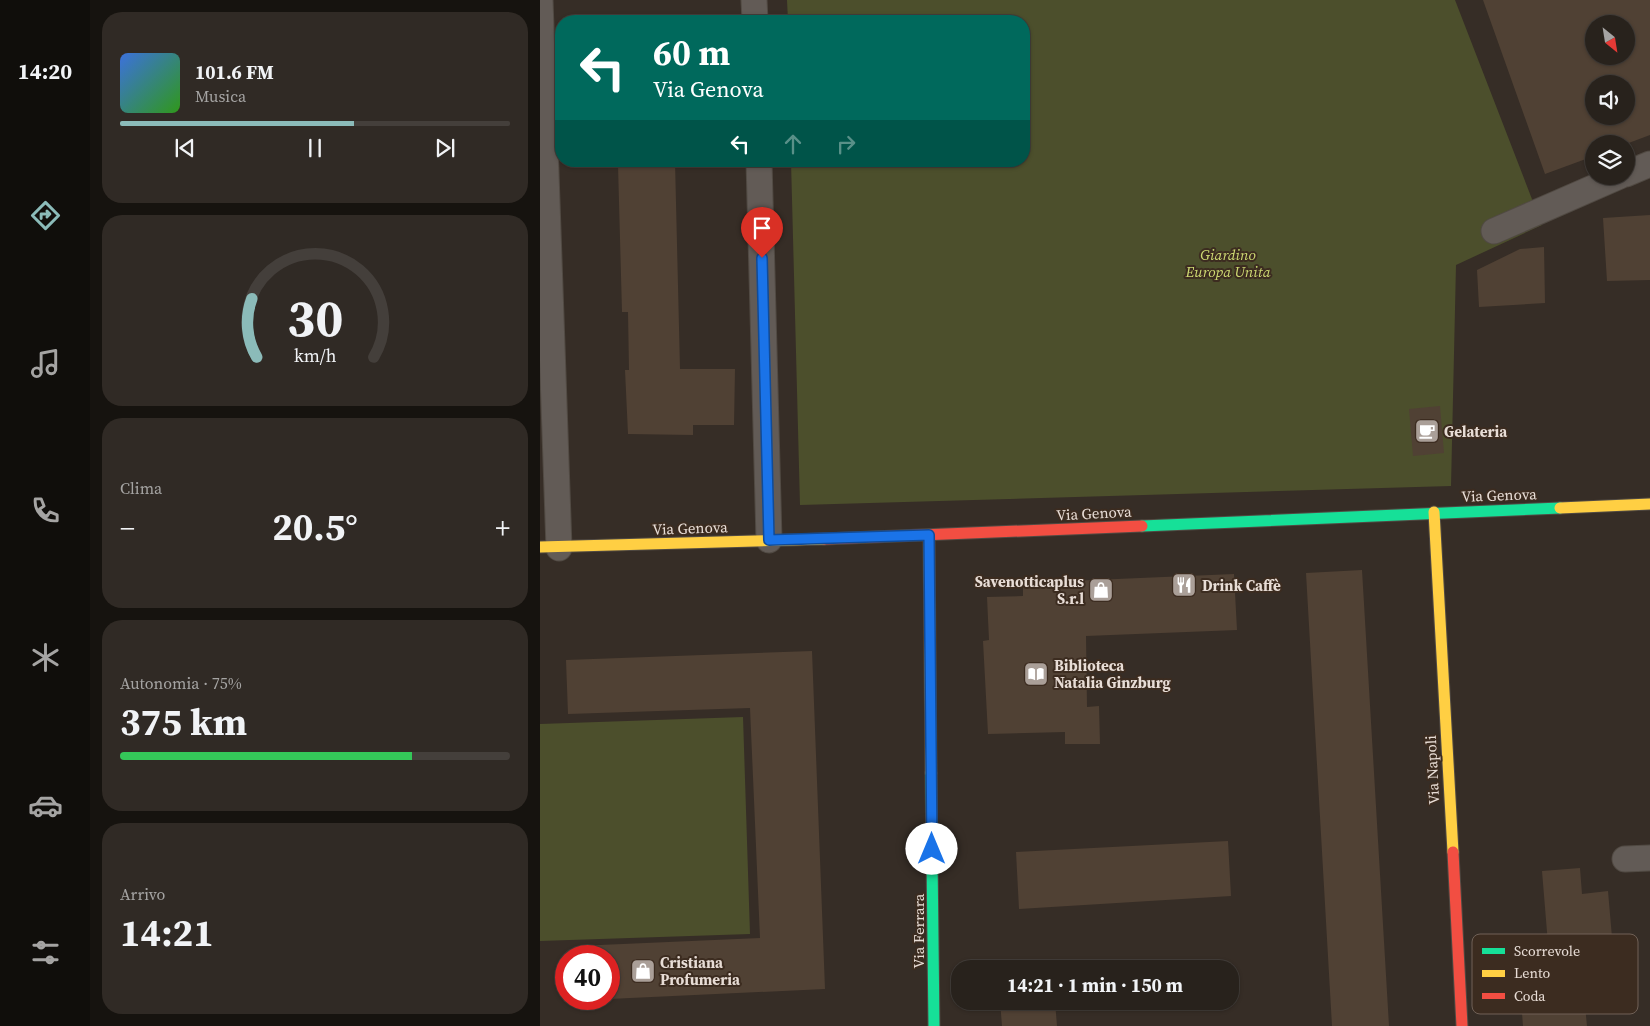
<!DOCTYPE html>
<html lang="it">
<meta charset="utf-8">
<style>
body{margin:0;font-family:"Source Serif 4",serif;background:#302a25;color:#f1f3f6;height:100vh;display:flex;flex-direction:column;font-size:19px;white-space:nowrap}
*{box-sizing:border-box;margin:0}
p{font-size:16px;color:#a5a4a3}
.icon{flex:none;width:28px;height:28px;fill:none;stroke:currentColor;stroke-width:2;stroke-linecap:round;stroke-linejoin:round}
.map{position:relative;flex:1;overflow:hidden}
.sheet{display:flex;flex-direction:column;gap:12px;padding:12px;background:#16130f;width:450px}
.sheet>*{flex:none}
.hud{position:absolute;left:15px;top:15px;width:475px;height:152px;border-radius:20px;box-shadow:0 1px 4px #0004,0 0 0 1px #443f3b;background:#00695c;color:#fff;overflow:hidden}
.needle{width:32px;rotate:150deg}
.controls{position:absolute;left:1045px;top:15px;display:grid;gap:10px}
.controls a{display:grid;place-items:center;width:50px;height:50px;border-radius:50%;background:#28221c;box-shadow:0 1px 4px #0004,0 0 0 1px #443f3b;font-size:25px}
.speed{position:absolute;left:15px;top:945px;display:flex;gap:10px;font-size:25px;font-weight:700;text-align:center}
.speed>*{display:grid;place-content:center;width:65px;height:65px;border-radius:50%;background:#28221c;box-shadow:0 1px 4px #0004,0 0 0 1px #443f3b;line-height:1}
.speed .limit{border:8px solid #d22;background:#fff;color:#111}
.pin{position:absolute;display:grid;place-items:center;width:42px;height:42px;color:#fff;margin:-51px -21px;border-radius:50% 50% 50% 0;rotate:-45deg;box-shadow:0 0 5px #0007}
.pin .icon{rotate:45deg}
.me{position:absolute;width:55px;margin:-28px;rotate:0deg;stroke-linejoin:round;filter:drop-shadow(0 0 4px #0008)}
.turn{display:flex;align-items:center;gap:18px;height:105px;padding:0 15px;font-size:22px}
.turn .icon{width:65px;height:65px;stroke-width:2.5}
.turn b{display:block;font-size:35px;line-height:42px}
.lanes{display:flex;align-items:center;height:48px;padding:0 15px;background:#0003;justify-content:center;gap:25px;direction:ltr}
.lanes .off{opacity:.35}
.big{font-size:38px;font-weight:700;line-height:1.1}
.sheet .tile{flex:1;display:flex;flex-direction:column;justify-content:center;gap:8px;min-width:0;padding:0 18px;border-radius:20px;background:#302a25}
.sheet .dial{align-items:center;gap:0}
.dial svg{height:130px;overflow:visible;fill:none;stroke:#443f3b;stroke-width:7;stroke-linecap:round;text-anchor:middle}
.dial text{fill:#f1f3f6;stroke:none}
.song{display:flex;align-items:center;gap:15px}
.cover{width:60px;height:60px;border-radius:8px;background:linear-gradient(135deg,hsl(220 70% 55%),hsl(110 70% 35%))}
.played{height:5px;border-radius:2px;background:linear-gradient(90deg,#8bbbb9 60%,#443f3b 60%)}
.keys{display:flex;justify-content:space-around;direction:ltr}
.heat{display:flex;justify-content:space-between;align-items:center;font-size:28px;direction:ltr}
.charge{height:8px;border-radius:4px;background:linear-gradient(90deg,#34c759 75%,#443f3b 0)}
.trip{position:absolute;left:411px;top:960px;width:288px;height:50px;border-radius:20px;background:#28221c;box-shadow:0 1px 4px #0004,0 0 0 1px #443f3b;font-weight:700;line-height:50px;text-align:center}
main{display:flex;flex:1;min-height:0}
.tabs{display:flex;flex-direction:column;width:90px;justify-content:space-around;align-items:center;background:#100e0b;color:#a5a4a3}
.tabs .icon{width:35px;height:35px}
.tabs .active{color:#8bbbb9}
.tabs b{font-size:22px;color:#f1f3f6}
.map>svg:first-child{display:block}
</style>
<main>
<nav class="tabs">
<b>14:20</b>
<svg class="icon active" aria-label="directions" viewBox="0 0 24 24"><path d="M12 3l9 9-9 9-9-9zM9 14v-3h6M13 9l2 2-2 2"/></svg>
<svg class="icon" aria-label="music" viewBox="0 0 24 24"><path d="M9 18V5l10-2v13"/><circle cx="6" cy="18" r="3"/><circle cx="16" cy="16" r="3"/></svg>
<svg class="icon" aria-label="phone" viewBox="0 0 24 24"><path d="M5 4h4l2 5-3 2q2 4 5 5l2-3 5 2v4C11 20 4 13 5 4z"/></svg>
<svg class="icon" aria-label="climate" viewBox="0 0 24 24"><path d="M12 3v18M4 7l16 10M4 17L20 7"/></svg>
<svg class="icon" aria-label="car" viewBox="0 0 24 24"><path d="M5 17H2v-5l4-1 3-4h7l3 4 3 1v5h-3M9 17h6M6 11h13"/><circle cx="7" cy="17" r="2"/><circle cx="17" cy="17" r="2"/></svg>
<svg class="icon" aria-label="filters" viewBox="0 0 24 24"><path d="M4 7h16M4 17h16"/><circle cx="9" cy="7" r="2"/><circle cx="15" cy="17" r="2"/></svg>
</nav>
<section class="sheet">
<div class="tile">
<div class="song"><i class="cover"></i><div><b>101.6 FM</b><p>Musica</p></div></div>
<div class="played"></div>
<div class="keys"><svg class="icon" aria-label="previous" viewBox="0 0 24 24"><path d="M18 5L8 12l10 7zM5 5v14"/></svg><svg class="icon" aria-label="pause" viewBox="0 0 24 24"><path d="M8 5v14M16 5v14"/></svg><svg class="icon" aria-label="next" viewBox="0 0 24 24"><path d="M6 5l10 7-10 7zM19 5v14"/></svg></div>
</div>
<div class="tile dial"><svg viewBox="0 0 100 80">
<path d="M14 69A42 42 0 1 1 86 69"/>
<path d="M14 69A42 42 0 0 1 11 33" stroke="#8bbbb9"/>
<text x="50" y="56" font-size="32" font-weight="700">30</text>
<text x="50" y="72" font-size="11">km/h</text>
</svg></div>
<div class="tile"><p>Clima</p>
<div class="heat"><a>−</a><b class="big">20.5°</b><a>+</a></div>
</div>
<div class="tile"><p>Autonomia · 75%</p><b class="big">375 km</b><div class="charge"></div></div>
<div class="tile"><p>Arrivo</p><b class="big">14:21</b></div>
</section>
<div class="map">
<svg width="1110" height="1026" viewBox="0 0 1110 1026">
<rect width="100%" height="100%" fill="#362d26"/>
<!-- green -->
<path fill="#4c4f2c" d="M247,0H915L1002,225L916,265L911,486L260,505L251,161H484V21H248Z
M203,717L210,934L0,941V724Z"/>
<!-- building -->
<path fill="#504134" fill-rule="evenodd" d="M943,0H1110V135L1086,144H1054V156L1005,174ZM1054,24H1086V56H1054ZM1054,84H1086V116H1054Z
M84,161H135L140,369H195L194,425H153V435L88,434L85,370H89L88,312H82L78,165H84Z
M1110,215V280L1067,281L1063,218Z
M1004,247L1005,303L939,307L937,270L980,249Z
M900,406L904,453L873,456L869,409Z
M822,570L849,1026H792L766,573Z
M694,574L697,630L546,636L547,707L559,706L560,744H525V732L448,734L443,641L449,640L447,597L483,596V583Z
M272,651L285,989L69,999V956H37V946L220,938L210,708L28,714L26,660Z
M688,841L691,896L479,909L476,852Z
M1040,868L1042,894L1068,891L1075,972L1042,975L1047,1026H983L977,947L1008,944L1002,871Z
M460,1001H515L517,1026H462Z"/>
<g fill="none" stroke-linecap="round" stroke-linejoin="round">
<defs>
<path id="street" d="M0,0L19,548
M214,0L215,21
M219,161L229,540
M1086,174L1110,164
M954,231L1080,176
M1085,859L1110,858"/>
<path id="fast" d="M602,526L1020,508
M391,773L394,1026"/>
<path id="slow" d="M1020,508L1110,504
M894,512L913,852
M389,535L391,773
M0,547L284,539"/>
<path id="jam" d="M284,539L602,526
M913,852L922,1026"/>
</defs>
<!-- street casing -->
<use href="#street" stroke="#514a43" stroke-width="27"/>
<!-- fast casing -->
<use href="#fast" stroke="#514a43" stroke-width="13"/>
<!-- slow casing -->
<use href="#slow" stroke="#514a43" stroke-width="13"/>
<!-- jam casing -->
<use href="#jam" stroke="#514a43" stroke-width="13"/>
<!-- street -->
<use href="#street" stroke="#625b56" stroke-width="25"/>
<!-- fast -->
<use href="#fast" stroke="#16e098" stroke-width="11"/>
<!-- slow -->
<use href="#slow" stroke="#ffcf43" stroke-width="11"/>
<!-- jam -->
<use href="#jam" stroke="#f24e42" stroke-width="11"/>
</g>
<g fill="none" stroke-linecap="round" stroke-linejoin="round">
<defs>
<path id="route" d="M222,258L229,540L389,535L392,849"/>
</defs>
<!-- route casing -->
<use href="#route" stroke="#114b97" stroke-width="12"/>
<!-- route -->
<use href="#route" stroke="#1a73e8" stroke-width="9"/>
</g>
<!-- icons -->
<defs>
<symbol id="cafe-square" viewBox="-11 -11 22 22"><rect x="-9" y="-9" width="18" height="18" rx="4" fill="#aa9f98" stroke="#3c2c20"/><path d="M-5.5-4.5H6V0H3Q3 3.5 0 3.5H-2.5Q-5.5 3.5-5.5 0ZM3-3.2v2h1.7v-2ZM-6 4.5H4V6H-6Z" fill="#fff"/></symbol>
<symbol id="restaurant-square" viewBox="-11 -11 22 22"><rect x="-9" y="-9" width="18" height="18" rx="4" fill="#aa9f98" stroke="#3c2c20"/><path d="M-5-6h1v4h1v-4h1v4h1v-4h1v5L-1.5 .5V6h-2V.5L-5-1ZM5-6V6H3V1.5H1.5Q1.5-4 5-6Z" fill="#fff"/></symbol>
<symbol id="shop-square" viewBox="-11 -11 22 22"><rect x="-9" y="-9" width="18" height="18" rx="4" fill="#aa9f98" stroke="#3c2c20"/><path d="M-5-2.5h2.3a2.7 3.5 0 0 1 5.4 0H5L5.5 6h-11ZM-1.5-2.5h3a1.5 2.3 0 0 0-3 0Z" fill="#fff"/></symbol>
<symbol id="library-square" viewBox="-11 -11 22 22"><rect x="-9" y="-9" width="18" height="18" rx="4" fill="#aa9f98" stroke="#3c2c20"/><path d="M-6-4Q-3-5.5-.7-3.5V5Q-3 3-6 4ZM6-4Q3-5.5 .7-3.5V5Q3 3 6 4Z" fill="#fff"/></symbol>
</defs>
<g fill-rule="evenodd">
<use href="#cafe-square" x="873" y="417" width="28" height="28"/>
<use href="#restaurant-square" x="630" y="571" width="28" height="28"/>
<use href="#shop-square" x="547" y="576" width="28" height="28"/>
<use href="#library-square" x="482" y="660" width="28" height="28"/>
<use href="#shop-square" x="89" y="957" width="28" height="28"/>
</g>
<g text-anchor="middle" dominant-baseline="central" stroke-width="4" stroke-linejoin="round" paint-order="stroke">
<!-- park labels -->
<g font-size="15" font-style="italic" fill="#cdd972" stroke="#3c2c20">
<text x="688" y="254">Giardino<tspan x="688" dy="17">Europa Unita</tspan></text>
</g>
<!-- poi labels -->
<g font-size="15" font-weight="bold" fill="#e8ddd6" stroke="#3c2c20" text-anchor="start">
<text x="904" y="431">Gelateria</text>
<text x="544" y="581" text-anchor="end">Savenotticaplus<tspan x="544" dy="17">S.r.l</tspan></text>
<text x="662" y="585">Drink Caffè</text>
<text x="514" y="665">Biblioteca<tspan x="514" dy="17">Natalia Ginzburg</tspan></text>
<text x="120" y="962">Cristiana<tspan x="120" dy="17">Profumeria</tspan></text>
</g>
<!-- street labels -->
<g font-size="15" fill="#e8ddd6" stroke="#3c2c20">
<text transform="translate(959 495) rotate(-2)">Via Genova</text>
<text transform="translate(554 513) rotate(-3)">Via Genova</text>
<text transform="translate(150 528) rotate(-2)">Via Genova</text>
<text transform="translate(892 770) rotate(-93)">Via Napoli</text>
<text transform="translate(378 931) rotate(-90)">Via Ferrara</text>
</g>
</g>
<!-- legend -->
<rect x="932" y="934" width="166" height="80" rx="8" fill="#3c2c20" stroke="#706157" stroke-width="1"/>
<rect x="942" y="948" width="23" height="6" fill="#16e098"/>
<rect x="942" y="970" width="23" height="7" fill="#ffcf43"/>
<rect x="942" y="993" width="23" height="6" fill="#f24e42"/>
<g font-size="14" fill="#e8ddd6">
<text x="974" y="956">Scorrevole</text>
<text x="974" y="978">Lento</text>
<text x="974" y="1001">Coda</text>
</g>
</svg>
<div class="controls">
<a><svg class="needle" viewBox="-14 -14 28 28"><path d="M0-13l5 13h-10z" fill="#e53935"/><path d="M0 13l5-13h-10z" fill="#a5a4a3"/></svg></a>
<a><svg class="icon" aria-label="sound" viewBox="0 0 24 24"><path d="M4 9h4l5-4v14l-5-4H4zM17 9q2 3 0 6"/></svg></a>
<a><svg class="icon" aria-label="layers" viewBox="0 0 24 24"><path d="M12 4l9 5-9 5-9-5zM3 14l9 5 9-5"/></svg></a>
</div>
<div class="speed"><div class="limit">40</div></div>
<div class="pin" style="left:222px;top:258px;background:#d93025"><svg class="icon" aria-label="arrive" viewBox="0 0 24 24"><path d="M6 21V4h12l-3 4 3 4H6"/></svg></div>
<svg class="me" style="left:392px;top:849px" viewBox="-20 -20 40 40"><circle r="19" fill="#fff"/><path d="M0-13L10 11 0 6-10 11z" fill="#1a73e8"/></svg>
<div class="trip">14:21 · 1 min · 150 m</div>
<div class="hud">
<div class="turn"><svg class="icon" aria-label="left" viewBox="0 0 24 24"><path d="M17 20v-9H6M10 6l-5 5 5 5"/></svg><div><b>60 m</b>Via Genova</div></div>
<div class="lanes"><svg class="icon" aria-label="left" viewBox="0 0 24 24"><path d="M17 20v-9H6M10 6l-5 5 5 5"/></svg><svg class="icon off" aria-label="ahead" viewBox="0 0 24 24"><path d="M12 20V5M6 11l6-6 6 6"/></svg><svg class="icon off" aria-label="right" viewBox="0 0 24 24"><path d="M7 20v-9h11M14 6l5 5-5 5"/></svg></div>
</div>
</div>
</main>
